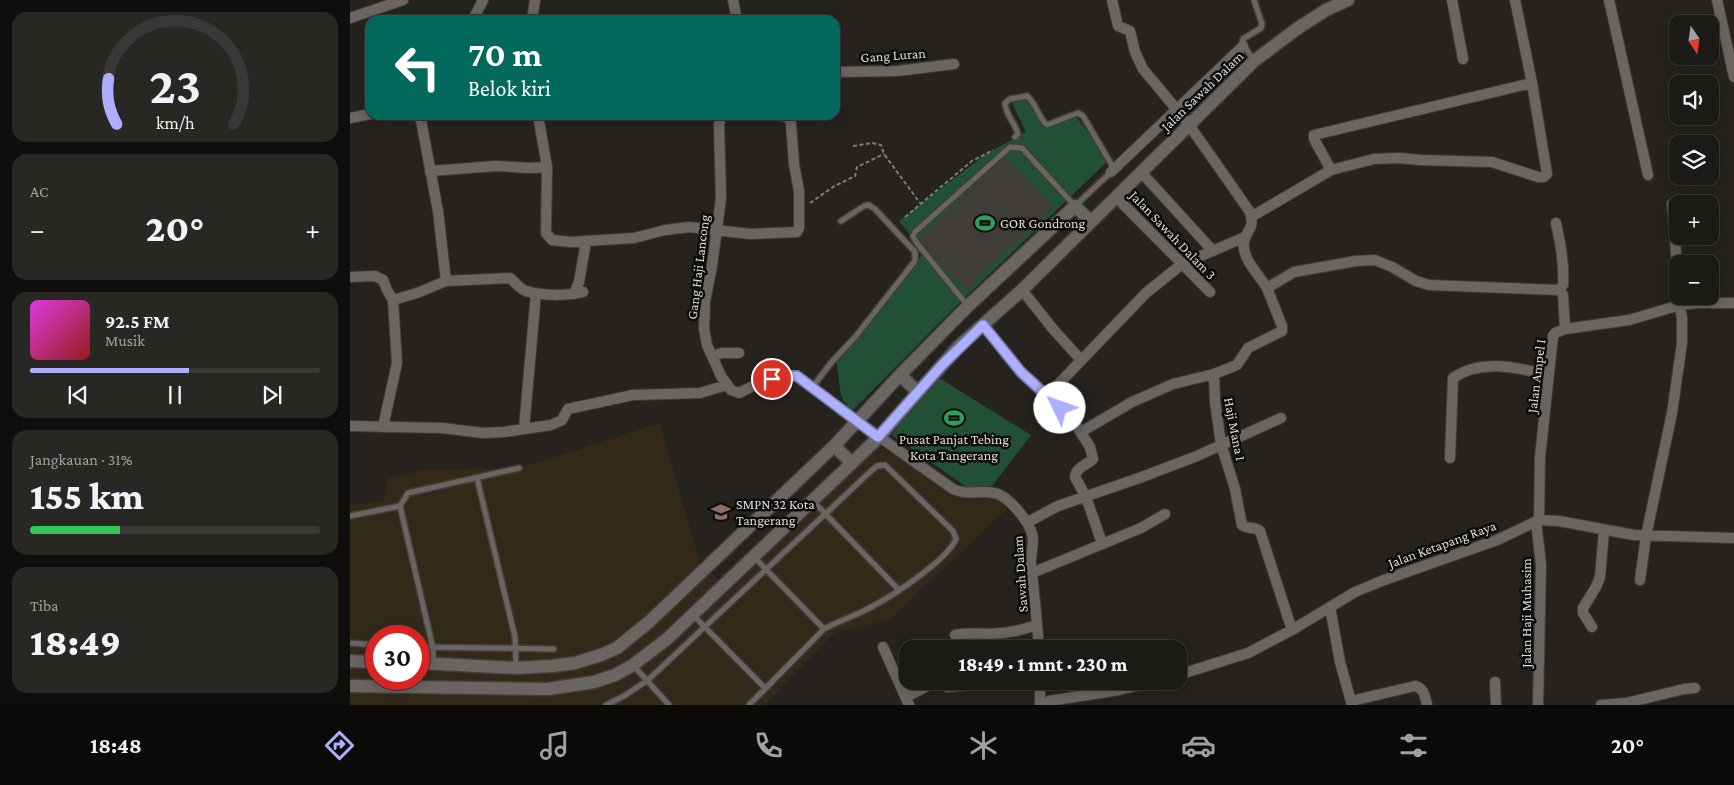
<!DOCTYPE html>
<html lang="id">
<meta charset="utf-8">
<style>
body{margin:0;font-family:"Crimson Pro",serif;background:#292724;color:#f1f3f6;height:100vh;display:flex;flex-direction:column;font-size:19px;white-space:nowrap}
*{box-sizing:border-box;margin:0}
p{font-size:16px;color:#a0a1a1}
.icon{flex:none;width:28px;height:28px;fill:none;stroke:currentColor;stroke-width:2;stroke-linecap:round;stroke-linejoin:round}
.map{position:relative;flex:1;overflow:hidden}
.details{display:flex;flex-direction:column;gap:12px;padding:12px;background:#0f0e0d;width:350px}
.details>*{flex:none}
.top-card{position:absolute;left:15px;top:15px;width:475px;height:105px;border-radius:15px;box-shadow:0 2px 12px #0003,0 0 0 1px #3a3836;background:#00695c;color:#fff;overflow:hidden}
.needle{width:32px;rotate:167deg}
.controls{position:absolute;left:1319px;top:15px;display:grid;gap:10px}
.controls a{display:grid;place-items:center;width:50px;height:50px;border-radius:10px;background:#1c1a17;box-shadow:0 2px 12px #0003,0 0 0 1px #3a3836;font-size:25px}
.speed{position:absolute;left:15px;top:625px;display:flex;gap:10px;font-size:25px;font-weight:700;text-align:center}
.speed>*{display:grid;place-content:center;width:65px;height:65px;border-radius:50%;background:#1c1a17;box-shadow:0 2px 12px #0003,0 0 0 1px #3a3836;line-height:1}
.speed .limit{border:8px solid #d22;background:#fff;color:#111}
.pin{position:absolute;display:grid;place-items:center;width:42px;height:42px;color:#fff;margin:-21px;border:2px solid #fff;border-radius:50%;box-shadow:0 1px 5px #0007}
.me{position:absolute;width:55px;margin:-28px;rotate:312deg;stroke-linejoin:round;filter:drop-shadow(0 0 4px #0008)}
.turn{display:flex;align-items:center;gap:18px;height:105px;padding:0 20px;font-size:22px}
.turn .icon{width:65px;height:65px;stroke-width:2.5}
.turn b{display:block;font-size:35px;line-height:42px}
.big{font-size:38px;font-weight:800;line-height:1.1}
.details .tile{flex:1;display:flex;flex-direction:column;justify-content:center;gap:8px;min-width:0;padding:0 18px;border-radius:15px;background:#292724}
.details .dial{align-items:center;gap:0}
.dial svg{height:130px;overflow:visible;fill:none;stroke:#3a3836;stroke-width:7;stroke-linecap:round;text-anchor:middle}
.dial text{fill:#f1f3f6;stroke:none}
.song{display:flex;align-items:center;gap:15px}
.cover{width:60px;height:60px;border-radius:8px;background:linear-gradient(135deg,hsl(300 70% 55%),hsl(0 70% 35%))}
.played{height:5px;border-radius:2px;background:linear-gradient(90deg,#acaffb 55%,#3a3836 55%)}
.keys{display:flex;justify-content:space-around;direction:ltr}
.heat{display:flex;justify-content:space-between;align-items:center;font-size:28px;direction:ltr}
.charge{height:8px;border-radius:4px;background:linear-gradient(90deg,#34c759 31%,#3a3836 0)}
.trip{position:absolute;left:549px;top:640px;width:288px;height:50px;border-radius:15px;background:#1c1a17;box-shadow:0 2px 12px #0003,0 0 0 1px #3a3836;font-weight:800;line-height:50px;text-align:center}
.tabs{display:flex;height:80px;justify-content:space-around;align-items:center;background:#0b0a09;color:#a0a1a1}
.tabs .icon{width:35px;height:35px}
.tabs .on{color:#acaffb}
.tabs b{font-size:22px;color:#f1f3f6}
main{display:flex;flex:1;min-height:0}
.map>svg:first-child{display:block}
</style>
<main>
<section class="details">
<div class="tile dial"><svg viewBox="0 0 100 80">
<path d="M14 69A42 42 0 1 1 86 69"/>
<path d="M14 69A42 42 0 0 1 9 41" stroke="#acaffb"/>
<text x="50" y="56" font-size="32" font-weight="700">23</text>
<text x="50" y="72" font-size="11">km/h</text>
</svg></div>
<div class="tile"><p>AC</p>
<div class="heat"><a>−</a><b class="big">20°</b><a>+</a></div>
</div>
<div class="tile">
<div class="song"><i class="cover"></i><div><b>92.5 FM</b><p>Musik</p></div></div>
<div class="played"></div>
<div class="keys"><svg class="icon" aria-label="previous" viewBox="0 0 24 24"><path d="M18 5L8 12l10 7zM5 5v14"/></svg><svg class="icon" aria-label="pause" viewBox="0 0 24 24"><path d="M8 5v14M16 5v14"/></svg><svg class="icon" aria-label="next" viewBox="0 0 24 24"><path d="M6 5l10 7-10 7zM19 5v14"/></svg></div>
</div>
<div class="tile"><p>Jangkauan · 31%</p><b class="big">155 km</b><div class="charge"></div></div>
<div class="tile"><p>Tiba</p><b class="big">18:49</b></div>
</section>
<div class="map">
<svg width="1384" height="705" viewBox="0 0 1384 705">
<rect width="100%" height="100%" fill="#26231f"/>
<!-- commercial -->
<path fill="#322919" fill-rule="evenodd" d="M310,423L350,564L378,588L518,451L533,448L616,499L644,497L662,504L539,620L484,633L415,705H0V505L34,501L37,479L73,470L170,468ZM26,636H69V679H26Z"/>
<!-- green -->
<path fill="#225037" d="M677,93L699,126L724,114L759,160L604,308L501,412L491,396L486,358L574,252L549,221L636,154L676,132L660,99Z
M589,378L681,435L642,486L618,488L542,435L565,402Z"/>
<!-- building -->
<path fill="#403c37" d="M655,157L703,207L616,290L581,254L569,238Z"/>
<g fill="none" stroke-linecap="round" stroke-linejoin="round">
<defs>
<path id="service" d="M904,0L912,24L911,28L893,39L892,42L904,61
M618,306L566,242L563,236L565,232L660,147L672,148L725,206L761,172L763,167L733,116L728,113L697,125C688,117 686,103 677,96L660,99L655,103C655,114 665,123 668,134L665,137
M462,388L480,364L506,336L565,261V252L525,209L519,205L514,206L491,221
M127,478L165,637L166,667
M463,501L549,590
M50,506L83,648V664
M0,516L50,506L58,493L169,468
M404,557L474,629
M343,615L415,688
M0,643L26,645
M69,647L204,649
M283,665L319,705
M256,705L274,696L298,680L520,472L527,466L535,465L603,531L606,539C597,560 544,595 523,606C508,615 490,620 474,629L399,705"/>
<path id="minor" d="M383,0L387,20
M762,0L768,26L780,31L785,52L793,69L837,122L900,212C905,231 897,227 894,242C891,257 909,275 917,288
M1102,0L1113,59
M1259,0L1298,175
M1367,0L1384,77
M0,18L53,0
M123,20L133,0
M182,20L185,0
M485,72L547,71L604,64
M70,115L88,211L96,281L160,278C165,282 170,289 176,291C192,296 217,296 233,292
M188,115L197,167L196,233L202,240L220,242L284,238L315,230L339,227L400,234L447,232L449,228V191L444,164L441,124L440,118L430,115
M371,115L369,125L371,198L362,266L355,301L354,329L357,345L371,376L381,390L389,393L409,383L436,376H447L497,414L603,489C620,497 633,488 648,494C660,499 679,521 682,534C685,544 680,554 681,564C684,592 687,621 689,649
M0,118L20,114
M981,170L964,139V135L1182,83
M80,171L146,166L180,168L197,167
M761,172L893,46
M791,172L863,251
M766,197L860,292
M1322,204L1325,234L1328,290
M901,217L981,170L1024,159L1049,158L1070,160L1142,162L1188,177H1194L1197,174L1182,83L1165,0
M1206,223C1211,246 1214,262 1213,285L1209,290
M0,277L25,276L33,280L37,290L43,300L47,363L33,427
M672,290L703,329L731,360
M224,294L229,282L236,242
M43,300L67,293L96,281
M633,325L671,372L723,420L740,447L743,459C737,465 726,467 725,477L736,497L752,543
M362,356L372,353H389
M697,396L796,293L832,264L895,237
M0,426L92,428L133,433L154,432L201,425L212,420L218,409L283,395L350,393L377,385
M174,429L186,293
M731,432L782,402L823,384L864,374
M1100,458L1103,378C1131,358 1169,368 1199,375
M1189,520L1190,457L1203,336L1205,333L1215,329L1279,320L1330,305L1348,303H1384
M1186,521L1191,565L1188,705
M678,522L708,506L792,477L847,456L931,418
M682,573L791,528L815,514
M1290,580L1296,536L1322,413L1332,343V318L1328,296
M980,607L990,662L1002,705
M1242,627L1233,613V608L1246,587L1250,577L1254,530
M942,630L910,531C905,526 898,530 892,525L885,489L871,444L865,402L864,374L887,365L898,348L932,331V326L917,288L944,272L1006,261L1025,260L1042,267L1066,281L1079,285L1209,290L1213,295L1215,329
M605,635C620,632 636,635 652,633C664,632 675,629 687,625
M533,647L559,705
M828,675L898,653L942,630L1005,592L1034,580L1147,540L1189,520L1209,521L1284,535L1384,538
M591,681L597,687L657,681
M690,681V705
M1145,682L1146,705
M556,697L587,681
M1001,701L1065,686C1074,688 1075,696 1077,705
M693,705L699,701L769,690L807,681
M1251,705L1276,703L1334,689L1345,688"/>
<path id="tertiary" d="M550,375L568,392
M484,446L502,463
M0,661L26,662
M69,663L166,668L202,666L225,663L251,655L267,648L300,621L484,446L550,375L618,306L725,206L741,222
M0,686L198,689L244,682L265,675L283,665L317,639L502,463L529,437L608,347L672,290L904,61L948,28L976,10L998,0"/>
</defs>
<!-- service casing -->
<use href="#service" stroke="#413e3b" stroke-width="8"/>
<!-- minor casing -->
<use href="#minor" stroke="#413e3b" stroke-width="12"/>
<!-- tertiary casing -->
<use href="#tertiary" stroke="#413e3b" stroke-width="15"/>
<!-- path -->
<path stroke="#7e7c78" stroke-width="2" stroke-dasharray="4 2.5" stroke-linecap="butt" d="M503,146L522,143L531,145L534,154L570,203
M460,203L483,187L505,176L507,167L534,154
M555,217L622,161L643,150"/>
<!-- service -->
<use href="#service" stroke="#6a6561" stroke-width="5"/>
<!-- minor -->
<use href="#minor" stroke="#6a6561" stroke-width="10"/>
<!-- tertiary -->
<use href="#tertiary" stroke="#6a6561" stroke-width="12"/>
</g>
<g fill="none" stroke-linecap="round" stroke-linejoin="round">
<defs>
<path id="route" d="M422,379L436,376H447L528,437L592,365L633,325L671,372L710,408"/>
</defs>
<!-- route casing -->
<use href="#route" stroke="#7072a3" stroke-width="12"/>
<!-- route -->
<use href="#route" stroke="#acaffb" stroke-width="9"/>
</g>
<!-- icons -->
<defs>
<symbol id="stadium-bare" viewBox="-9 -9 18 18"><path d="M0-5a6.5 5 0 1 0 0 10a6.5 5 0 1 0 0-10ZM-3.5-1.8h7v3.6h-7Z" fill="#2e9e5b" stroke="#0e0c0b" stroke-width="2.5" paint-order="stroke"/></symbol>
<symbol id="school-bare" viewBox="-9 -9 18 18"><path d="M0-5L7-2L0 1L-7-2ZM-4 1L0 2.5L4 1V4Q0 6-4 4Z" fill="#8d6e63" stroke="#0e0c0b" stroke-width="2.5" paint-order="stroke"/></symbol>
</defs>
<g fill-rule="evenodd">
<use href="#stadium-bare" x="621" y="209" width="28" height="28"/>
<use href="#stadium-bare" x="590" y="404" width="28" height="28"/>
<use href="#school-bare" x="357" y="498" width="28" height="28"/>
</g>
<g text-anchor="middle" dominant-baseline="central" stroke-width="5" stroke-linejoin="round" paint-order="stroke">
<!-- street labels -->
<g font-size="14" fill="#dfddda" stroke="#0e0c0b">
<text transform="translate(543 55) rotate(-4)">Gang Luran</text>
<text transform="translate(852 91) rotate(-44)">Jalan Sawah Dalam</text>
<text transform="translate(823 235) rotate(46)">Jalan Sawah Dalam 3</text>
<text transform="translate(348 267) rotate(-83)">Gang Haji Lancong</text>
<text transform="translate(1186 376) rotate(-83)">Jalan Ampel I</text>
<text transform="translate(885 429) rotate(79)">Haji Mana I</text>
<text transform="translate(1092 544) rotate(-20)">Jalan Ketapang Raya</text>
<text transform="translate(670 574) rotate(-94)">Sawah Dalam</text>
<text transform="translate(1176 613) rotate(-90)">Jalan Haji Muhasim</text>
</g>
<!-- poi labels -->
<g font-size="14" fill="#dfddda" stroke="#0e0c0b" text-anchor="start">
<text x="650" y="223">GOR Gondrong</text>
<text x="604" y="439" text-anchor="middle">Pusat Panjat Tebing<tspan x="604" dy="16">Kota Tangerang</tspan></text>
<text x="386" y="504">SMPN 32 Kota<tspan x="386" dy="16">Tangerang</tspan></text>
</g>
</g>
</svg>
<div class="controls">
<a><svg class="needle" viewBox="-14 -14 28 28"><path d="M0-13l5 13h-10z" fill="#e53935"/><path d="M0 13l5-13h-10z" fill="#a0a1a1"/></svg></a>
<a><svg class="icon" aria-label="sound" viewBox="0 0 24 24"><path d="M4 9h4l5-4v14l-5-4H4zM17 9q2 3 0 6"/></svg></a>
<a><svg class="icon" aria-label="layers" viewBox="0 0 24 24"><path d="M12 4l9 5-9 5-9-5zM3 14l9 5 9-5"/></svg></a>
<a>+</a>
<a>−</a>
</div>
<div class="speed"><div class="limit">30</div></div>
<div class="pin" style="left:422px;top:379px;background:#d93025"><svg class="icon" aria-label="arrive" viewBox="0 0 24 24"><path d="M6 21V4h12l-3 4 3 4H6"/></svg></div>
<svg class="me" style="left:710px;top:408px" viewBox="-20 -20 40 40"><circle r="19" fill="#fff"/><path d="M0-13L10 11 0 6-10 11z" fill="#acaffb"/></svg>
<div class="trip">18:49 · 1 mnt · 230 m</div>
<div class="top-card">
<div class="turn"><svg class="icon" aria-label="left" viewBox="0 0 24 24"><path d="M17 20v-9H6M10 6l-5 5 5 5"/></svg><div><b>70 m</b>Belok kiri</div></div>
</div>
</div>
</main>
<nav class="tabs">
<b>18:48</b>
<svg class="icon on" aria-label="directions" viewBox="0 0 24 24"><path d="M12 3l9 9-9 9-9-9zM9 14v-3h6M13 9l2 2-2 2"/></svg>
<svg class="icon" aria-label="music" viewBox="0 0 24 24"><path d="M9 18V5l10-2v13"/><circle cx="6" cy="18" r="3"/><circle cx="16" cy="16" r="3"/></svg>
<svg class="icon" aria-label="phone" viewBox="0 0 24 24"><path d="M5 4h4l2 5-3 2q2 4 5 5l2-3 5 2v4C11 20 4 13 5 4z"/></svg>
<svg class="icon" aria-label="climate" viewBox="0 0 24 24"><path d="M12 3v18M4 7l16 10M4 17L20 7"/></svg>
<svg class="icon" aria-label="car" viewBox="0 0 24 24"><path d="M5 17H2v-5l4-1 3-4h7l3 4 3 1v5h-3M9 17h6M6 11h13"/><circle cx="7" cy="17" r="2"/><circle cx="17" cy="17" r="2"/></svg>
<svg class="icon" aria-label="filters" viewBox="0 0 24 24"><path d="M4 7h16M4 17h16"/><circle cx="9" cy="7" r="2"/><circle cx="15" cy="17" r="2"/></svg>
<b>20°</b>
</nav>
